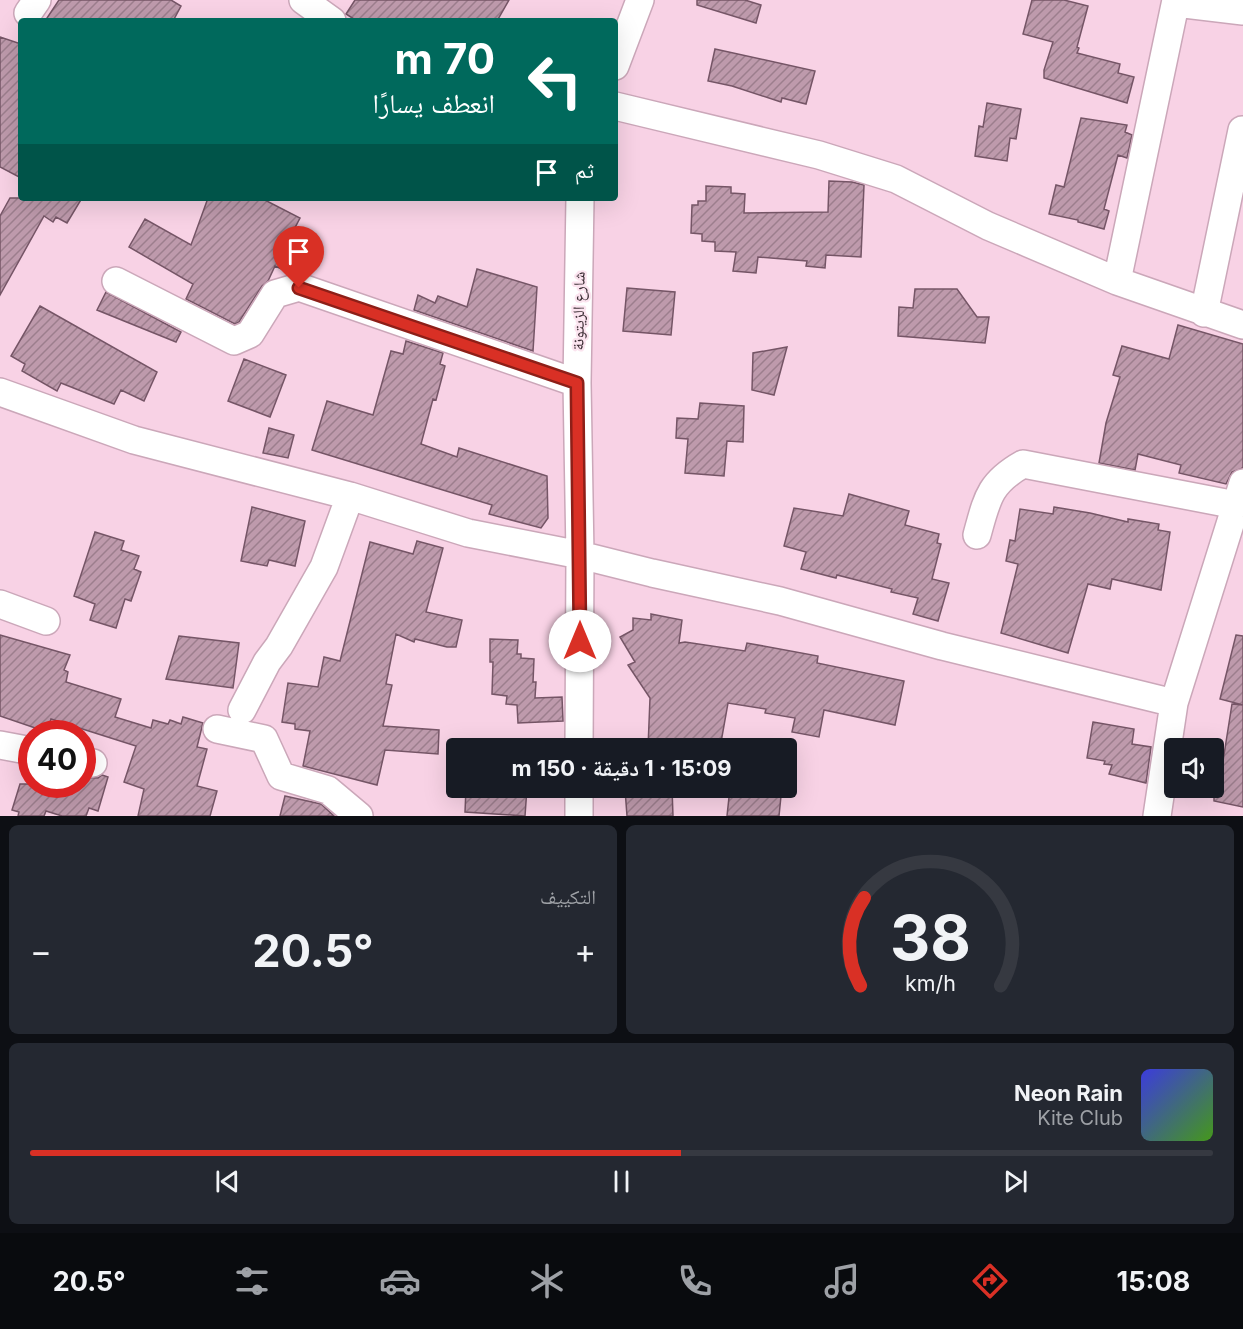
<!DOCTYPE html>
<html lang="ar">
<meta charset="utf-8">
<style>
body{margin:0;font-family:Inter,"Noto Naskh Arabic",sans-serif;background:#242831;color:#f1f3f6;direction:rtl;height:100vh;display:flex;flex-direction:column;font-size:22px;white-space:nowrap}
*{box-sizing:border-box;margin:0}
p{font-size:20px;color:#9ea1a6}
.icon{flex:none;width:33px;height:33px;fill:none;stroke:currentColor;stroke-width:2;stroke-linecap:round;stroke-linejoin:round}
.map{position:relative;height:816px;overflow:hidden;direction:ltr}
.panel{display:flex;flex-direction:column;gap:9px;padding:9px;background:#0d0f14;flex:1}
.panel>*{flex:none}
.guide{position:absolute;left:18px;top:18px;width:600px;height:183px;border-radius:6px;box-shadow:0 6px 24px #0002;direction:rtl;background:#00695c;color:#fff;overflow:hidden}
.buttons{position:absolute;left:1164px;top:738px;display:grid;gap:12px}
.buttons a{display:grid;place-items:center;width:60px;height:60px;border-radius:6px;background:#171b24;box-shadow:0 6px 24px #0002;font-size:30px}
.speed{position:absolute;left:18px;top:720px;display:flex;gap:12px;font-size:30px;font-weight:700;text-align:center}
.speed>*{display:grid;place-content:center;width:78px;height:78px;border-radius:50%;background:#171b24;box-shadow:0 6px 24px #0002;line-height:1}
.speed .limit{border:9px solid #d22;background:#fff;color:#111}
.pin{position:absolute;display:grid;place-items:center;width:51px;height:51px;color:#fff;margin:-62px -26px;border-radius:50% 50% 50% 0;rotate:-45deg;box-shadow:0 0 6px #0007}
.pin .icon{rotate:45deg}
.me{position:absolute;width:66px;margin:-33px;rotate:0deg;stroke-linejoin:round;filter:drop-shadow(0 0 4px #0008)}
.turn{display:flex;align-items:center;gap:21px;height:126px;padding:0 24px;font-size:27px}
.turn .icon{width:78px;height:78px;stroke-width:2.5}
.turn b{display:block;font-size:42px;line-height:51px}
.then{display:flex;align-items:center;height:57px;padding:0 24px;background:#0003;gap:12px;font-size:22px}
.big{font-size:45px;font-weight:700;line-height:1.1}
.panel .card{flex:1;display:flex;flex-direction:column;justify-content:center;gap:9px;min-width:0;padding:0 21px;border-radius:9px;background:#242831}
.panel .dial{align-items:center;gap:0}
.dial svg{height:156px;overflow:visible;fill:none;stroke:#363941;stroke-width:7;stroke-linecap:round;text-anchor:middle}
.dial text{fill:#f1f3f6;stroke:none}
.song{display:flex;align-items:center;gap:18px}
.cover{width:72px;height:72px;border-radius:9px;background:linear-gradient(135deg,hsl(240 70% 55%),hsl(100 70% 35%))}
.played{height:6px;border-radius:3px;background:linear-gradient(90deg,#d93025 55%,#363941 55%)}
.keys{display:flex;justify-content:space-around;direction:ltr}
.heat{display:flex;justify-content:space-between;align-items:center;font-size:33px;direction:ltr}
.panel .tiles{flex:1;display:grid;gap:9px;grid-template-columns:1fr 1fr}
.card:last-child{grid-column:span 2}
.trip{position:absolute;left:446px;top:738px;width:351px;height:60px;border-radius:6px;background:#171b24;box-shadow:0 6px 24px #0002;font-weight:700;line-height:60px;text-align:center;direction:rtl}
.tab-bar{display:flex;height:96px;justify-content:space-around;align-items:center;background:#090b0e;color:#9ea1a6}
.tab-bar .icon{width:42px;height:42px}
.tab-bar .on{color:#d93025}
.tab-bar b{font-size:27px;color:#f1f3f6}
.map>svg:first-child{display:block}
</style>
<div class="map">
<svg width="1243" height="816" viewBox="0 0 1243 816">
<defs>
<pattern id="building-hatch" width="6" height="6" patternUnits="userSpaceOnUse" patternTransform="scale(1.5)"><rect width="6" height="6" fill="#be9aac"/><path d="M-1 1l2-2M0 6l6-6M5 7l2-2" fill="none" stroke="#9c7e8d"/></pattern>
</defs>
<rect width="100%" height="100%" fill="#f8d2e5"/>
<!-- building -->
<path fill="url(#building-hatch)" stroke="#755566" stroke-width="1.5" d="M59,0H171L181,6L173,21H45Z
M355,0H509L497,21H357L346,14Z
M697,0H745L761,5L756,23L697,5Z
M1032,0H1064L1088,6L1077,47L1079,48L1077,53L1120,64L1118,73L1134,77L1127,103L1044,78V70L1053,42L1023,34Z
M0,37L21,44V178L0,167Z
M715,49L815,71L806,104L782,98L781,102L732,86L708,81Z
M987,103L1021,109L1016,139L1010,138L1007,161L975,156L979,126L983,127Z
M1081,118L1127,125L1125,132L1132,135L1127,158L1118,155L1104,209L1109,211L1104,229L1078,222V220L1049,214L1056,185L1064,187Z
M829,181L852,182L864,185L861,257L826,255L825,268L806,266L807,261L758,257L756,273L733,271L736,252L715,251V242L702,241V234L691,233L692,205H698V201H706V186L731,187V193L745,194L744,213L828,212Z
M10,198H82L67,223L56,217L53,222L44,216L0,295V216Z
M208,198H261L300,218L288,241L296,246L284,270L275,266L268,281L262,286L239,322L235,324L186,299L193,284L129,247L145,219L191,245Z
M477,269L537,287L533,351L414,310L418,295L435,303L438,296L467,307Z
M627,288L675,292L671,335L623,331Z
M915,289H957L977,317H989L985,343L898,336L899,307L913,308Z
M106,292L181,332L176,342L97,310Z
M40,306L157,372L144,401L121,390L114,404L61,383L57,391L22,371L25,364L11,356Z
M1178,325L1243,344V468L1232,472L1226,484L1179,473L1181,465L1138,454L1135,470L1099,463L1106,423L1120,377L1113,375L1122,346L1169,359Z
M406,341L443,353L440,364L445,366L436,400L433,399L421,444L457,457L459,448L547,476L548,518L541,528L489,514L492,505L312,450L327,401L373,415L391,351L403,354Z
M787,347L774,395L752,390L753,353Z
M244,359L286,375L270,417L228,401Z
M700,403L744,406L743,442L727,441L724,476L685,473L688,439L676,438L677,418L698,419Z
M269,428L294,435L288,458L263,453Z
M849,494L909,511L905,525L939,534L937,543L941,544L932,579L949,583L938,621L913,614L918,598L891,592L892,589L837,575L836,578L801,569L806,552L784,546L794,508L843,516Z
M252,507L305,521L295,566L269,560L267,566L241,561Z
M1054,507L1090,513L1128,522V519L1159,524L1158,530L1170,532L1161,590L1112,579L1110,589L1088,584L1068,653L1001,633L1018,564L1006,561L1010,540L1015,541L1020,509L1053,514Z
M95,532L124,541L121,550L139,556L134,569L141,572L131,601L125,599L116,628L90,620L95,604L74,596Z
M417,541L443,548L426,612L462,620L456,647H447L415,639L414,642L396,634L386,684L392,685L383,726L439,730L438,754L385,750L377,785L303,766L310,731L295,729V724L282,722L288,683L318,687L324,657L340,661L370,542L413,554Z
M651,614L682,620L679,643L685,642L745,651L747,643L818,656L817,663L904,681L895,725L824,710L819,737L792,732L795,718L765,713L766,709L728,703L720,748H648L650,698L628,665L635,662L620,637L633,630V618L651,620Z
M0,635L70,655L64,670L68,672L66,682L121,699L115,717L151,728L153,720L168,724L170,720L181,724L183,717L203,723L197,747L207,749L197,786L217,791L210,816H138L144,789L124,782L136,746L51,719L47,732L0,716Z
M1236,635L1243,636V705L1220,699Z
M179,636L239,643L233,688L166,679Z
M490,639L518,640L517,654H521V658L534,659L533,682H536L535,698L562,697L563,721L518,723L517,705L506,704L507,696L492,694L493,662H490Z
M1232,704L1243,705V807L1214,801V760L1223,761Z
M1093,722L1134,729L1132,744L1151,747L1146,783L1109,774L1112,765L1104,764L1105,761L1087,758Z
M102,775L108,777L98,811L89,808L86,816H62L46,811L44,816H18L19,812L12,810L20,784H82V777L98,778Z
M466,788H527L525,816L465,812Z
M672,788L673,816H627L625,789Z
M730,788H756L755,794L781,796L779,816H727Z
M285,796L321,804L334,816H280Z"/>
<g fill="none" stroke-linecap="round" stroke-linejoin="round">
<defs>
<path id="minor" d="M303,0L332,21
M1176,3L1243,11
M28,13L37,0
M615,66L640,0
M615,106L819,155L896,179L988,226L1117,281L1243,325
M116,281L234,341L250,334L275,294L299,287L577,383
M1117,281L1176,0
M1204,313L1242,130
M0,392L134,440L350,496L468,533L580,555L652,573L780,601L942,646L1174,703L1157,816
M977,535C987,499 989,483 1023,464L1236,505
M0,604L46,621
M1174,703L1243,483
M242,710L267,662L279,646L324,567L350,496
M217,729L264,739L281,776L328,790L359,816
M0,745L32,751
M579,748L580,555L577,383L580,198
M82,761L93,763
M579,816V788"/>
</defs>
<!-- minor casing -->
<use href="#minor" stroke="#cba7b9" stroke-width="30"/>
<!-- minor -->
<use href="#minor" stroke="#fff" stroke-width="27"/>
</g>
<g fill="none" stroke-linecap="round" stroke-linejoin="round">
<defs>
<path id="route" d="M299,288L577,383L580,641"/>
</defs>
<!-- route casing -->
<use href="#route" stroke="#8d1f18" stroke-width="15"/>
<!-- route -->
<use href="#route" stroke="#d93025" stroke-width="10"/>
</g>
<g text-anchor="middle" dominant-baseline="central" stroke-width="4.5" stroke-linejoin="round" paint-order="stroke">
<!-- street labels -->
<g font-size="16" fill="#3c2e35" stroke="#fbe4ef">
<text transform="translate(578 311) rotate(-89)">شارع الزيتونة</text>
</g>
</g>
</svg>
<div class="buttons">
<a><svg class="icon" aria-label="sound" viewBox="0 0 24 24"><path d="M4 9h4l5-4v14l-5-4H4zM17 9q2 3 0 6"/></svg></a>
</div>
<div class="speed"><div class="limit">40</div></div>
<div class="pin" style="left:299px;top:288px;background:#d93025"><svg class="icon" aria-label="arrive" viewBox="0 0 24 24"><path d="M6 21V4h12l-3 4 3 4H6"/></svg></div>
<svg class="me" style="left:580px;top:641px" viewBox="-20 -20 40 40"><circle r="19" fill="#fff"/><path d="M0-13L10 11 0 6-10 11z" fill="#d93025"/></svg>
<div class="trip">15:09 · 1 دقيقة · 150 m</div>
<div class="guide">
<div class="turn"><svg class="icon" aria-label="left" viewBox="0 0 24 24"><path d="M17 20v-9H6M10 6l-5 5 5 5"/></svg><div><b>70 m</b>انعطف يسارًا</div></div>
<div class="then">ثم<svg class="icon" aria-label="arrive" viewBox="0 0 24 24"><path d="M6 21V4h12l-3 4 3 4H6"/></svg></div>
</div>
</div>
<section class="panel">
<div class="tiles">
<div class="card dial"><svg viewBox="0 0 100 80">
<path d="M14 69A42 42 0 1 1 86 69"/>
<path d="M14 69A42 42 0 0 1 16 24" stroke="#d93025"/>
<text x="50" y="56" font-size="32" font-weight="700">38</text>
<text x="50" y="72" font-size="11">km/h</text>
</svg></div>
<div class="card"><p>التكييف</p>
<div class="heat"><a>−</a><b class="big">20.5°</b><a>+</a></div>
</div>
<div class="card">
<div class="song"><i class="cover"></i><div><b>Neon Rain</b><p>Kite Club</p></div></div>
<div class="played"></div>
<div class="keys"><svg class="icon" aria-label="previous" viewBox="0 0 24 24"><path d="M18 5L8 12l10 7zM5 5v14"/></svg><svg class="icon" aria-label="pause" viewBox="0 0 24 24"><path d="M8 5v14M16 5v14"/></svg><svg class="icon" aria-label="next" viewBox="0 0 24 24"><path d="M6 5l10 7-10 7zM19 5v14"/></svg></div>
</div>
</div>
</section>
<nav class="tab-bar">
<b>15:08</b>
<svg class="icon on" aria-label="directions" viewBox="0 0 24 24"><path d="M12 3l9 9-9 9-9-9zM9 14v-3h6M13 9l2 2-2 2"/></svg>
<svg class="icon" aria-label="music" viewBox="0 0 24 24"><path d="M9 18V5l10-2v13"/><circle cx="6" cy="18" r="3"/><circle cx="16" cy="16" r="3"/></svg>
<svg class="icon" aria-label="phone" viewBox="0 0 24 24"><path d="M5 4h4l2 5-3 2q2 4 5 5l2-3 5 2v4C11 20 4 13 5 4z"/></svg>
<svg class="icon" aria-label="climate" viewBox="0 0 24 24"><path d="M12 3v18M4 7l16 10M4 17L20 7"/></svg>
<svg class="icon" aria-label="car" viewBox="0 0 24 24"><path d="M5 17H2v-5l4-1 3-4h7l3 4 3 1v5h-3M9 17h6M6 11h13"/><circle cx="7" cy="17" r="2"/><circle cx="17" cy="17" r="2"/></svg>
<svg class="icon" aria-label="filters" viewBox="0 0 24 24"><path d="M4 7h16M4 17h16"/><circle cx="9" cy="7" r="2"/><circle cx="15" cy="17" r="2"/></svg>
<b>20.5°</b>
</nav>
